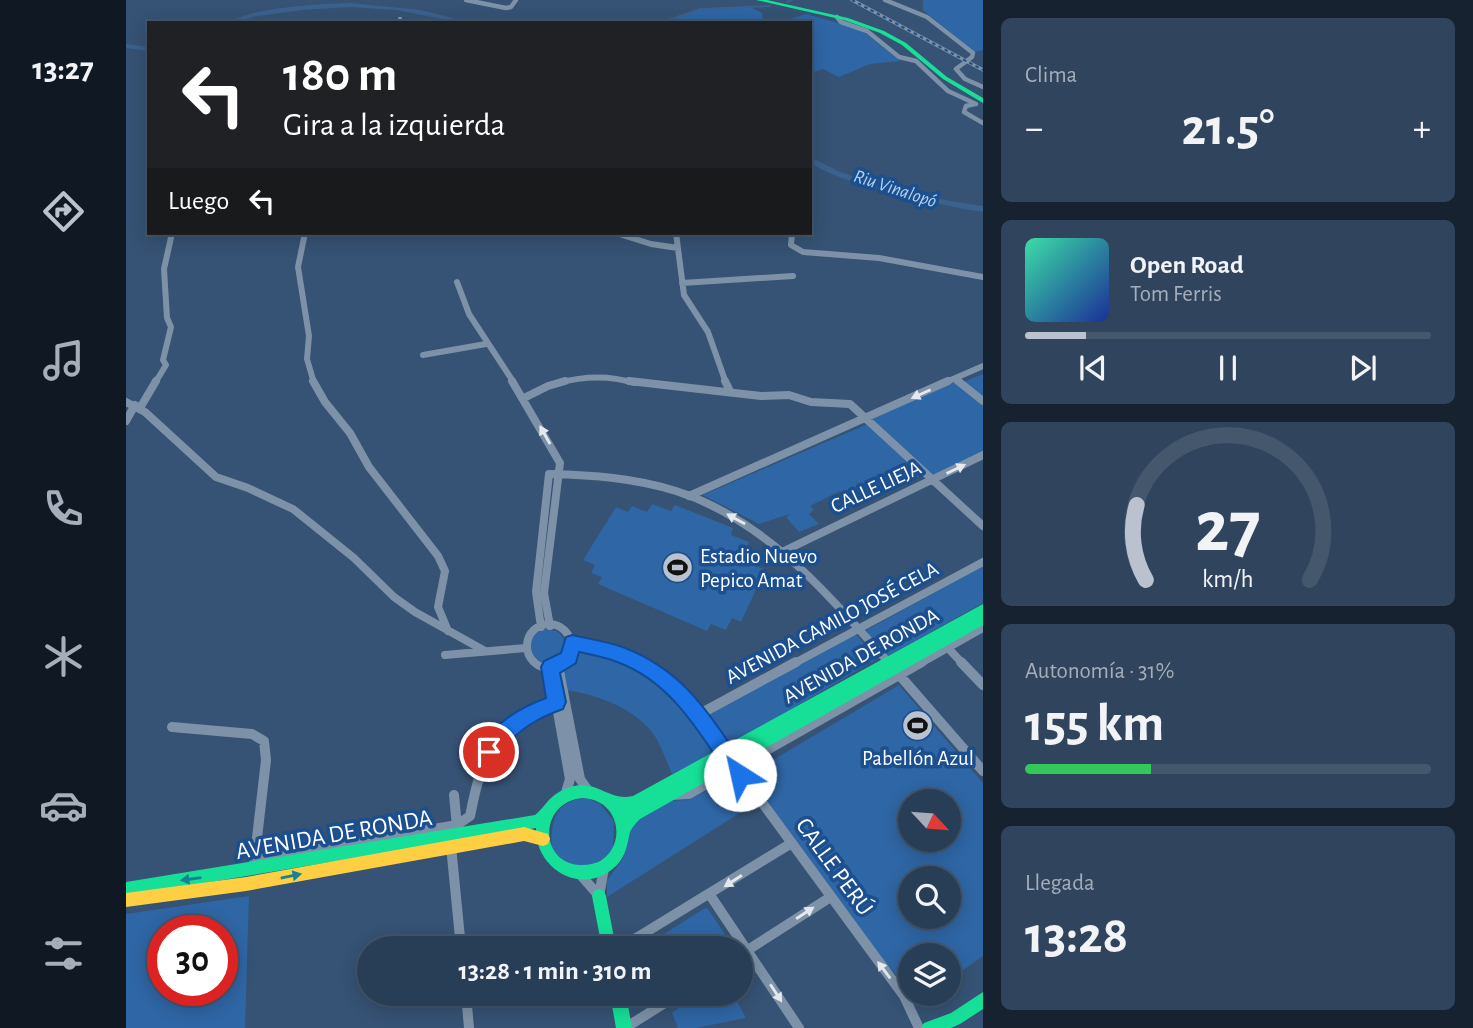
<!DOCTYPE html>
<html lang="es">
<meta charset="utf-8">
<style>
body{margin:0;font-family:"Alegreya Sans",sans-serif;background:#30455d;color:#f1f3f6;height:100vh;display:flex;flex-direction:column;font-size:26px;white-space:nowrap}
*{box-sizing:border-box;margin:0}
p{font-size:23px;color:#a5aeba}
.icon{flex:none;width:38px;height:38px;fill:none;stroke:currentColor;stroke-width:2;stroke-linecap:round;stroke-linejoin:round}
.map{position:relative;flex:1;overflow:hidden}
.sheet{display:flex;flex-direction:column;gap:18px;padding:18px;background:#162230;width:490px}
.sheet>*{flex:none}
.banner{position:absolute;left:21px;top:21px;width:665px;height:214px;border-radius:0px;box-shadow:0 4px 18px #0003,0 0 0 2px #44576d;background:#202124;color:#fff;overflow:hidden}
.needle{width:46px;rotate:116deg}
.tools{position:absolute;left:772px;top:789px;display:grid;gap:14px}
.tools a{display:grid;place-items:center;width:63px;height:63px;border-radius:50%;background:#283e57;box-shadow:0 4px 18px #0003,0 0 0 2px #44576d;font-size:35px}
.speed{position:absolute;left:21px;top:915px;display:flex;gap:14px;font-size:35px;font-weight:700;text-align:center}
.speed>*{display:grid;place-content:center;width:91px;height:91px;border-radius:50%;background:#283e57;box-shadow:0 4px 18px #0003,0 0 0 2px #44576d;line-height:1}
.speed .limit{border:10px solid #d22;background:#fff;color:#111}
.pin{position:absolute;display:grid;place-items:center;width:60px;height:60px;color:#fff;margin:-30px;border:4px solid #fff;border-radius:50%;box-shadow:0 2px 7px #0007}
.me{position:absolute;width:77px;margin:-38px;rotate:325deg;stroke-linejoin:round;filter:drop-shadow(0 0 5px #0008)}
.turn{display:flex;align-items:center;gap:24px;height:147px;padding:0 21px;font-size:32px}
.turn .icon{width:91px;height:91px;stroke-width:2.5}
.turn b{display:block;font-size:49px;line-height:60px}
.then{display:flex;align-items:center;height:66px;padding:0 21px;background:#0003;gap:14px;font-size:26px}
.big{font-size:52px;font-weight:700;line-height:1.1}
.sheet .card{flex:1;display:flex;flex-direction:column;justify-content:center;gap:10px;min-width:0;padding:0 24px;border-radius:10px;background:#30455d}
.sheet .dial{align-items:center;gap:0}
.dial svg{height:182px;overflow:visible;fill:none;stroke:#44576d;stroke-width:7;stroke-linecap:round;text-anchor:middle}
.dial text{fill:#f1f3f6;stroke:none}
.song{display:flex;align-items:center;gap:21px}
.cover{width:84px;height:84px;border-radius:10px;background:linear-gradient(135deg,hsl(160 70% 55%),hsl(230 70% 35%))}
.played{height:7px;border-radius:4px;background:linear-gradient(90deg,#b9c2ce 15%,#44576d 15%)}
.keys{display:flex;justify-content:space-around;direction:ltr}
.heat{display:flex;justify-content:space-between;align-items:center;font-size:38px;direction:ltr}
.charge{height:10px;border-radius:5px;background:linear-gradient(90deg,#34c759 31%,#44576d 0)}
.trip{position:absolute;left:231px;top:936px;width:396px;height:70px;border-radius:35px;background:#283e57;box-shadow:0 4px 18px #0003,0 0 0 2px #44576d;font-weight:700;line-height:70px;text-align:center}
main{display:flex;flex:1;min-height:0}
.dock{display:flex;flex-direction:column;width:126px;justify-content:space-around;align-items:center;background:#101923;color:#a5aeba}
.dock .icon{width:49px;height:49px}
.dock .current{color:#b9c2ce}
.dock b{font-size:32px;color:#f1f3f6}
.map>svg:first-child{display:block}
</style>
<main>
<nav class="dock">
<b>13:27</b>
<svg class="icon current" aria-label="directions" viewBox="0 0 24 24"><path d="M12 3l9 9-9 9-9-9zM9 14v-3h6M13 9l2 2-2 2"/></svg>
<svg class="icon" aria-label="music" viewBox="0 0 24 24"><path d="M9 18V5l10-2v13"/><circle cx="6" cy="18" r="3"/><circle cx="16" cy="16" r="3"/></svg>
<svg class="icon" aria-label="phone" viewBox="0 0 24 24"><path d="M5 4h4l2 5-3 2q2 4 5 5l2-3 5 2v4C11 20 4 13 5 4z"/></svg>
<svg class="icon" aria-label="climate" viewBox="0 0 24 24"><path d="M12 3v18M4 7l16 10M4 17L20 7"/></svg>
<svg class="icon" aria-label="car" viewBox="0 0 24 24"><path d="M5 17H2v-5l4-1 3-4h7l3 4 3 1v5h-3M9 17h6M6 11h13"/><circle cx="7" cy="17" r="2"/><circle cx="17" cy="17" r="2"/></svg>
<svg class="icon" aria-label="filters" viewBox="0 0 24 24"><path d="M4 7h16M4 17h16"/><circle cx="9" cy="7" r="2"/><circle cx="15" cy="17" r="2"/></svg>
</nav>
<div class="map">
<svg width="857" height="1028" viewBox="0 0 857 1028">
<rect width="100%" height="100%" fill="#365274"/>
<!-- green -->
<path fill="#2f66a5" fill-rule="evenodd" d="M797,0H857V50L849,52L797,10Z
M586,8H626L636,13L638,23L544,21L571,9Z
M680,14L734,29L774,61L744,64L713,77L697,69L684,73V23H652Z
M857,374V455L807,480L799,473L731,506L714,491L684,506L688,510L683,514L693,524L673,532L660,517L664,514L633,524L577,495L744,423L740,418L829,379L835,383Z
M526,504L545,511L549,505L607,528L605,535L623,542L619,552L634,557L630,566L639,570L615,622L606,618L600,630L585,624L581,631L472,584L476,577L465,573L469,565L457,560L490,507L502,512L506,506L521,512Z
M857,566V603L762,656L739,631Z
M405 646a17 17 0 1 1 34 0a17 17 0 1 1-34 0Z
M730,634L751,659L602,746L580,718V715Z
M456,650L505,665L545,694L590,752L546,774C541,762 536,749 530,738C512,709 472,695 440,690L436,667Z
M773,685L857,783V956L823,980L822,956H784V986L772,977L741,943L620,776ZM784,802H822V840H784ZM784,878H822V917H784Z
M607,777L628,804L481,897V881L497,858L504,828L515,817L541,801L562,800Z
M461,798L474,804L488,821L487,850C466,870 448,872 426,852C424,823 428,800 461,798Z
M123,896L119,1028H0V914ZM96,931V990H37V931Z
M579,908L582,909L606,945L604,948H516Z
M572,994H607L620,1018L570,1028H552L546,1013Z"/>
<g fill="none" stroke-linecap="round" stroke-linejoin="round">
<!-- stream -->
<path stroke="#3b618d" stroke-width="2" d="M661,2L666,0
M534,23L574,9L644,6"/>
<!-- river -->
<path fill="#3b618d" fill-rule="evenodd" d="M224,3L295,10L347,23H335L271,10L224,7L176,10L127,17L110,23H101C126,7 193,4 224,3Z
M0,44L23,47V51L0,48Z
M684,157L712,171L740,181L824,201L857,206V212C835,209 814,204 793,199C755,189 718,183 684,163Z"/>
<!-- street-far3 -->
<path stroke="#7d92a8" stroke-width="4.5" d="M340,0L380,8L385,7L390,0
M759,0L801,17L847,53L846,57L830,69L839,79L857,87
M711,17L715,22L741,31L773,57L790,61L822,91L850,104
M274,19V23
M849,104L840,106L838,112L857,123"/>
<!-- street-far2 -->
<path stroke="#7d92a8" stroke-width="6" d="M179,233L172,267L183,336L181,359L188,383
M490,233L525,244L552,248
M550,233L558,295L582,332L600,383
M666,233L665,245L677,252L753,258L857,277
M331,282L343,314L388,383
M556,283L667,276
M297,355L360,344
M829,379L834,383
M29,383L40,365L37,360L45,327L41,318L38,269L46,233
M432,383C458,376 483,375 508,383
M818,383L857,366"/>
<!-- street-far1 -->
<path stroke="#7d92a8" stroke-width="8" d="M187,381L199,402L224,433L243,467L312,556L319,571L312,607L322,631
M386,381L434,463L418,593L424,626
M503,381L635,396L663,395L685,402L724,404L857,526
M599,381L604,391
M832,381L857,401
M398,398L422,386L439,381
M0,402L19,412L90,477L122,488L167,509L228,558L268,597L289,612L359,651
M14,408L30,381
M0,421L9,405
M563,496L822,381
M658,551L857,455
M401 646a22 22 0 1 1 44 0a22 22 0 1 1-44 0Z
M415,627L410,592L423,474C466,475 509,478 550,491C641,520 703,596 764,664
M446,643L507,659L515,664
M822,648L837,664
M319,655L400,648
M667,664L857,562
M793,664L857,628"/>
<!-- street -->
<path stroke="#7d92a8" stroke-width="10" d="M512,662L534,675L558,696L778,996L793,1028
M762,662L857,771
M835,662L857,685
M432,666L454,779L463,792
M424,667L444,779L439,796
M572,715L670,662
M46,727L126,734L138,741L140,760L128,864
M328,795L331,827
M546,795L563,794L796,662
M325,846L335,948
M128,860L331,825L344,816C357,751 367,729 430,702
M453,873L473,896
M584,895L673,1028
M473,896L478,868
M494,948L664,844
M614,955L703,898
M340,994L343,1028
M499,1028L553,994"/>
<!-- fast -->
<path fill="#16e098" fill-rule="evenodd" d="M630,0H641L722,18L758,31L780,43L821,77L857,98V103L817,79L776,45L754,33L718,20Z
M857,604V625L514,819C510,823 506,827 504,832C501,845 500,856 490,866C458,897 409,871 410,828L0,896V882L409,815C418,808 422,798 433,792C469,772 480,803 507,796ZM457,798C504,801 500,868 454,865C412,863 413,801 457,798Z
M473,889L478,891L480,896L490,948H476L466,896L468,891Z
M857,992V1009L834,1024L825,1028H795L798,1023L825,1013Z
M484,994H500L506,1028H490Z"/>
<!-- slow -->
<path fill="#ffcf43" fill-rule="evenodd" d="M398,827L422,834L424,839L422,844L417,846L398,841L120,891L0,907V893L120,877Z"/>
<defs>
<path id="rail" d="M726,0L857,70"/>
</defs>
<!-- rail casing -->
<use href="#rail" stroke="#7e92a7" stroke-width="3.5"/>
<!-- rail -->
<use href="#rail" stroke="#1b4f8f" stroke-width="2" stroke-dasharray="3.5" stroke-linecap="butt"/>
</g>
<!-- one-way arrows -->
<defs><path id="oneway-solid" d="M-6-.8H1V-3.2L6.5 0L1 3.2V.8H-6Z" transform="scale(1.75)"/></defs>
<g fill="#e5e9ee">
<use href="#oneway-solid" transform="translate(795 394) rotate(156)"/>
<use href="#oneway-solid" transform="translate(419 435) rotate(-119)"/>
<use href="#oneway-solid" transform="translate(830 469) rotate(-26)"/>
<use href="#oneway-solid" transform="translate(610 519) rotate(-151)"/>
<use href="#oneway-solid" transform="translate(607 881) rotate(147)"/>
<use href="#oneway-solid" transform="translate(679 913) rotate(-33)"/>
<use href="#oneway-solid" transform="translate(758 970) rotate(-127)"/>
<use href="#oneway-solid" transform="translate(650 993) rotate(57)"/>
</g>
<g fill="#198292">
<use href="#oneway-solid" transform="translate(165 876) rotate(-11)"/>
<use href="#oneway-solid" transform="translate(65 879) rotate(172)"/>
</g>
<!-- route -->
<path fill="#1a73e8" stroke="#114b97" stroke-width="2" d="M446,635C464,639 483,642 499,648C561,672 585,718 621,769L624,775L621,782L614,785L607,782C575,736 547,682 491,662C479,657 466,655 453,652L450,663L434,673L440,702L437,709C418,716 403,723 387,738C378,746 374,757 363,762L356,759L353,752C365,724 393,708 420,698L415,667L418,661L435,653L440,637Z"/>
<!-- icons -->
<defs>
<symbol id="stadium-disc" viewBox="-11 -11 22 22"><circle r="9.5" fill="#b9c2ce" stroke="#1b4f8f"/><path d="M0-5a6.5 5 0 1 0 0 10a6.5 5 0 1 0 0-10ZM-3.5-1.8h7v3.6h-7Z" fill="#111"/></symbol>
</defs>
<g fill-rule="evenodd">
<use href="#stadium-disc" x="534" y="550" width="35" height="35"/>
<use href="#stadium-disc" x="774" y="708" width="35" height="35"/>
</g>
<g text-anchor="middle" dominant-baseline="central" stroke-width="7" stroke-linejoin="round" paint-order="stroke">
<!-- far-water labels -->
<g font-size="19" font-style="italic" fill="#b5d3f5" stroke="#1b4f8f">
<text transform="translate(769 189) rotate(18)">Riu Vinalopó</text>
</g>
<!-- street labels -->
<g font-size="21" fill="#fff" stroke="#1b4f8f">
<text transform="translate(750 487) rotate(-25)">CALLE LIEJA</text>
<text transform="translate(706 623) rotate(-28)">AVENIDA CAMILO JOSÉ CELA</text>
<text transform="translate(735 656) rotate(-29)">AVENIDA DE RONDA</text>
</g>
<!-- poi labels -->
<g font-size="21" fill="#fff" stroke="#1b4f8f" text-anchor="start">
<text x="574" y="556">Estadio Nuevo<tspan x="574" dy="24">Pepico Amat</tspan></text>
<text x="792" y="758" text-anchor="middle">Pabellón Azul</text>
</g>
<!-- near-street labels -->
<g font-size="24" fill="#fff" stroke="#1b4f8f">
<text transform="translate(208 835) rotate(-10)">AVENIDA DE RONDA</text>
<text transform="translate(708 867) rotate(54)">CALLE PERÚ</text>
</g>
</g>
</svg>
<div class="tools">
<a><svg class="needle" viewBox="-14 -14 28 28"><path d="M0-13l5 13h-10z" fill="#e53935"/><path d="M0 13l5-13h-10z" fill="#a5aeba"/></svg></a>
<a><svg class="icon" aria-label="search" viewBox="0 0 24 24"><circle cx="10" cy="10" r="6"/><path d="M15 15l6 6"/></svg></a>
<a><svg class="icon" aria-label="layers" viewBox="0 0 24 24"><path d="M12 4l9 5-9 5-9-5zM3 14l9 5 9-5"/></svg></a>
</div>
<div class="speed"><div class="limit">30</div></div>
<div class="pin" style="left:363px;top:752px;background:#d93025"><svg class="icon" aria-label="arrive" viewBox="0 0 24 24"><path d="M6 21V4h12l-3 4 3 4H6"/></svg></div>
<svg class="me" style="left:614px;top:775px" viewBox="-20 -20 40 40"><circle r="19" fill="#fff"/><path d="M0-13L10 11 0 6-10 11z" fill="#1a73e8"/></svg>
<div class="trip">13:28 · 1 min · 310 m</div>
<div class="banner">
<div class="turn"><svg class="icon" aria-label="left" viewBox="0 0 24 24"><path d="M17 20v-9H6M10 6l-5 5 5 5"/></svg><div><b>180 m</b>Gira a la izquierda</div></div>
<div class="then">Luego<svg class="icon" aria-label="left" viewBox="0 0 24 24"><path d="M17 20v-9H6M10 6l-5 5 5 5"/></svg></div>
</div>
</div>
<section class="sheet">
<div class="card"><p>Clima</p>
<div class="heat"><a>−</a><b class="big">21.5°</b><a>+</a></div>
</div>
<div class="card">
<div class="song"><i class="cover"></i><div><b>Open Road</b><p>Tom Ferris</p></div></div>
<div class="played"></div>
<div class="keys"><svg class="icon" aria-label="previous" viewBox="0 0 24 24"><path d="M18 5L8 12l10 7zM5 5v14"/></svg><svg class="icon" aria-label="pause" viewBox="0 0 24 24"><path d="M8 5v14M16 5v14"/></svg><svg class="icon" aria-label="next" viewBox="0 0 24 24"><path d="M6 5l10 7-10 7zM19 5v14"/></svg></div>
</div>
<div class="card dial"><svg viewBox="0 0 100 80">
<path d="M14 69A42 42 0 1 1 86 69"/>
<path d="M14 69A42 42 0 0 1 10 36" stroke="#b9c2ce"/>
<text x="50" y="56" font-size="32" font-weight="700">27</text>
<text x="50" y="72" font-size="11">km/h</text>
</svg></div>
<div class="card"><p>Autonomía · 31%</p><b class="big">155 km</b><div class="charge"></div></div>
<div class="card"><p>Llegada</p><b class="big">13:28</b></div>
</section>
</main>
